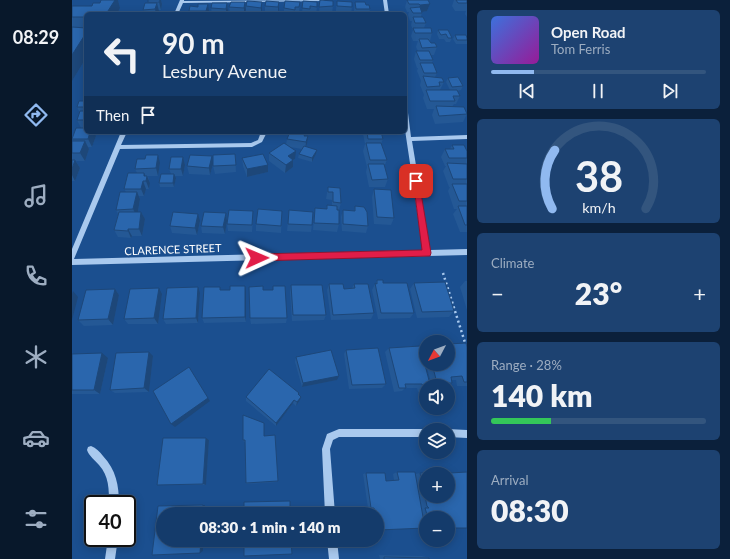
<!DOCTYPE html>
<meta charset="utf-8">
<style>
body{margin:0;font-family:Lato,sans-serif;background:#1d4271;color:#f1f3f6;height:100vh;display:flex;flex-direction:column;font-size:15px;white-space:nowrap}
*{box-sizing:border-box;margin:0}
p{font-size:13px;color:#9dadc1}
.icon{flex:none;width:22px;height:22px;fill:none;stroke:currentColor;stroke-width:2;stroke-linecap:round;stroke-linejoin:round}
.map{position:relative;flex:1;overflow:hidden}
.side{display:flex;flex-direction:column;gap:10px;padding:10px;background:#0b203b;width:263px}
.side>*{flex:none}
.hud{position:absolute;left:12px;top:12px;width:323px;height:122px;border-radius:6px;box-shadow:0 2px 10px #0003,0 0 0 1px #33557e;background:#143b6b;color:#f1f3f6;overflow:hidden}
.needle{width:26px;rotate:229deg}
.fabs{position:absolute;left:347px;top:335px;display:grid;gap:8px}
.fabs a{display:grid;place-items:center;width:36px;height:36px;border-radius:50%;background:#143b6b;box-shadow:0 2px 10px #0003,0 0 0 1px #33557e;font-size:20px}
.speed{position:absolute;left:12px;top:495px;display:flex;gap:8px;font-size:20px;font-weight:700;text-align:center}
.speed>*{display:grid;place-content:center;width:52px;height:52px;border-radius:50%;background:#143b6b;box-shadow:0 2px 10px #0003,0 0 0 1px #33557e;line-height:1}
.speed .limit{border:2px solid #111;border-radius:6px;background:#fff;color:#111}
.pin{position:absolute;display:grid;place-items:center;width:34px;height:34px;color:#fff;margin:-17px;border-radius:8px;box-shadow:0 2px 6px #0006}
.me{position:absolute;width:44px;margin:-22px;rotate:89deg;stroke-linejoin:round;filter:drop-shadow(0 0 3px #0008)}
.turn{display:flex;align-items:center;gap:14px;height:84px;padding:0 12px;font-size:18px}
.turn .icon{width:52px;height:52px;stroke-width:2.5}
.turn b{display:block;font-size:28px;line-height:34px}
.then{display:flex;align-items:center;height:38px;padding:0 12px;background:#0003;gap:8px;font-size:15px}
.big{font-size:30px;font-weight:800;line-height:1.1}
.side .card{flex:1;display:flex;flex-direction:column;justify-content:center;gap:6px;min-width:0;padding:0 14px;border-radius:6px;background:#1d4271}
.side .dial{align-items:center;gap:0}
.dial svg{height:104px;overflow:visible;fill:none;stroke:#33557e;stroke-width:7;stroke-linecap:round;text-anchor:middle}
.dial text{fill:#f1f3f6;stroke:none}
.song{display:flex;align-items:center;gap:12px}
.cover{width:48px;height:48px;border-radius:6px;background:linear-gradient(135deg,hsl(220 70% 55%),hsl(300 70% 35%))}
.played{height:4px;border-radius:2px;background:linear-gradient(90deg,#90b9f0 20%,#33557e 20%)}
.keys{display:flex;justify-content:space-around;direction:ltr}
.heat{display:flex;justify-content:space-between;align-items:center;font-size:22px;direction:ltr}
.charge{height:6px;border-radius:3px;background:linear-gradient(90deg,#34c759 28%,#33557e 0)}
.trip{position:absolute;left:84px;top:507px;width:228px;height:40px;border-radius:20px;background:#143b6b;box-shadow:0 2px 10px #0003,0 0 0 1px #33557e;font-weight:800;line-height:40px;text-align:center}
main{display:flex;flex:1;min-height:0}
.tab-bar{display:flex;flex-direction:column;width:72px;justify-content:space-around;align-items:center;background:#08182b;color:#9dadc1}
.tab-bar .icon{width:28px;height:28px}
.tab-bar .on{color:#90b9f0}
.tab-bar b{font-size:18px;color:#f1f3f6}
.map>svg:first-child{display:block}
</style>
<main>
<nav class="tab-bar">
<b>08:29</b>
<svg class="icon on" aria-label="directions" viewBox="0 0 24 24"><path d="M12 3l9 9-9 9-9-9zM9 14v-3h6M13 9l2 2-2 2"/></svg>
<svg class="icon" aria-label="music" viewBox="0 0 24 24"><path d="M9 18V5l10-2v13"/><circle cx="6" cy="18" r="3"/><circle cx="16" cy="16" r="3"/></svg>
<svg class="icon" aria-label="phone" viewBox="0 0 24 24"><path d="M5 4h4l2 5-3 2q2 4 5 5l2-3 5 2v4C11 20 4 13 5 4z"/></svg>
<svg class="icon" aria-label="climate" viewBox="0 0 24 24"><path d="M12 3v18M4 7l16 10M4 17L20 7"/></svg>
<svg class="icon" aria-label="car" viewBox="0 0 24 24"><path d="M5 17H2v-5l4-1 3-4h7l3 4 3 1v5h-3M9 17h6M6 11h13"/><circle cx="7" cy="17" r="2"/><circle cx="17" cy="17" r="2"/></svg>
<svg class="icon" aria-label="filters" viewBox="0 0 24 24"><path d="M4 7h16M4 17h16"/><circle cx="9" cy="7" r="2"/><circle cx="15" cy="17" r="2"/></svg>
</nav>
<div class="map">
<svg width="395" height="559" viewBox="0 0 395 559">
<rect width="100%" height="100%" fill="#1b4f8f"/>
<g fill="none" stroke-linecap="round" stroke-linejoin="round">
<!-- path -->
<path stroke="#a9c9ee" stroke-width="2.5" stroke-dasharray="2 3" stroke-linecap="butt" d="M371,273L395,349"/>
<!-- minor -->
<path fill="#a9c9ee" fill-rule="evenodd" d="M108,0H112V1L253,0L251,1L111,3L106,14H102Z
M311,0H315L317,14H313Z
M333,111L336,113L339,137L395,135V139L340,141L358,250L395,249V255L0,265V249L49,132H55L49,145L179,143L186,140L189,132H195L190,142L180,147L48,149L2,259L351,250L333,130Z
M267,429H354L357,430H354V437H267L261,440L258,449L263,514H253L250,449L255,434Z
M376,429L395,430V438L376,437V430H373Z
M19,446C24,448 28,452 31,456C44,470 47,485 47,504H37C37,489 37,476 27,465C23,460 17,456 15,450L16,447Z
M36,538H46L43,559H33Z
M255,540H265L267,559H257Z"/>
</g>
<!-- wall -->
<path fill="#245895" d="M29,0H46L48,8L45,14H14V58L0,81V6H20L28,3Z
M89,0L90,4L89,10H87L86,14H68L72,13L71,10L76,3V2Z
M248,0L261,6L260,14H247Z
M335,0H356L358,4L355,11L350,12L349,17L354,23L352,28L360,33L358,41L359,43L365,47L362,55H359L361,60L360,63L365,73L363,77L372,82L368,90H367H378L374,82L376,78L391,86L389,90L385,91L388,96L384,104H382L380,107L395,114L391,122L363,124L360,115L362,109H355L351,98L352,95L348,85L349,81L345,71L346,68H345L342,59L344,51H346L344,47L346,41H341L339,36L341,30L339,25L340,21H338L336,15L337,12H335L333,7Z
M382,0H395V17L393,14L394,11H383L380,6Z
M231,1L245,7L244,14H230Z
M265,1L280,7L279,14H264V9Z
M173,2L174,10L173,14H158L157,7Z
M190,2V10L189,14H174V6Z
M207,2L206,14H193V6Z
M228,2L227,14H212V8Z
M283,2L294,5L298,9L297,14H282V10Z
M155,3L156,11L155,14H140L139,8Z
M118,6L137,12V14H117V11Z
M366,30L380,38L378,42H374L372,39H367L365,34Z
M383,35L395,38V44H384L381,39Z
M14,101V132H22L24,136L20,147H16L17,149L13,161H4L8,168L3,181H0V141H1L0,138L9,128L5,120L8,113L5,107Z
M292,132H311L310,136L311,139L309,144L315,160L312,167L316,179L313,187H297L294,172L295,167L291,151L293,144L291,134Z
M235,136V144L234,147L245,150L244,154L240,162L226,158L227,154L230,149L218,147L223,159L221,160V167L213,173L197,161V153L214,145L215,139Z
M380,145L395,158V232H388L381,214L385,209H382L376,191L378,187H377L371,171L374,166H373L369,157L373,149H378Z
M163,154L164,172L143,174L141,166Z
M111,157L113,165L111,176H103L104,178L102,187H88L87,183L99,174L97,169Z
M170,158L196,172L175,177L171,166Z
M88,163L86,176H76L78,183L77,189H74L72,196H67L68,199L66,212H69L73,219L70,236H60L59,238L46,237L42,230L46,214L44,210L54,192L52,189L65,173L63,169Z
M141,164L138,175L117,174L115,166Z
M256,187L268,188L269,203L267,210V224L265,232L241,230L242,216L243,208L254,209L255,205H260V200L254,199Z
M302,189L322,218L319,225L302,224L300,197Z
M283,206L296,226L294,233L270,231L269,217L271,210L282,211Z
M217,210L240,225L239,232L215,231Z
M210,211L209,233L184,231V224Z
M154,213L155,221L153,234L130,233L129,226Z
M181,218L180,232L156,231L155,224Z
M128,221L125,235L100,233L98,226Z
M305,280L311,283L342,313L338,318L306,319L300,290Z
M393,281H395V310L388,287Z
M342,283L382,311L377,317L345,318L338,289Z
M257,284L272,289L280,288L282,284L302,313L299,319L259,320L255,290Z
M219,285L254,315L252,320L220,321L218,292Z
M43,289L47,295L41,325L12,326L6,320Z
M148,290L174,292V322L132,323L130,318Z
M191,290L215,318L214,323L179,324L178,318Z
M128,293L126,323L94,324L91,319Z
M90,294L86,324H56L52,319Z
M354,345V364H376L395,347V386H385L384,380H380V383L375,386H360L354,364L353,365L358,384L354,386V390L352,391L346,392L345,388H333L330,391L322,392L313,352L317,348L349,350Z
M274,350L314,384L310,388L277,389L272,354Z
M0,354L36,358L28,394H0Z
M81,356L77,392L43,393L38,390Z
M224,357L265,380L230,387L223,362Z
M227,395L229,397L228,400L224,406L221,403L204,426L174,401V397Z
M193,436L206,481L205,482L174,484V483L173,442H172L171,440Z
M134,438L137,440L134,485H85Z
M325,472L343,474L348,473L354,474L376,496V474H371L378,473L395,472L376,518H354V525H352L353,528L305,530V514H299L298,508H296L291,474L294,473L314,481L322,480L321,474Z
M307,555L350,556L357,558V559H308Z"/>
<!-- shaded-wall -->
<path fill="#1d4779" d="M43,0H46L48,8L45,14H34Z
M88,0H89L90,4L89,10L87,2Z
M173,2L174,10L172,14V8Z
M190,2V10L189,14V8Z
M207,2V9L206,14V7Z
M85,3L87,11L86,14H84L83,9Z
M155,3L156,11L155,14H154V9Z
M136,4L137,12V14H134V11Z
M358,4L355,11L345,13L348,5Z
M14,33V58L0,81V55Z
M18,132H22L24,136L20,147L16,139Z
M236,136L235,144L233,150L234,142Z
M13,141L17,149L13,161L8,153Z
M245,150L244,154L240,162V158Z
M224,151L223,159L221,160V167L213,173L214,165L216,156Z
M86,155L88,163L86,176L84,168Z
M140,156L141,164L138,175L137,168Z
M111,157L113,165L111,176L109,169Z
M3,160L8,168L3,181L0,175V169Z
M196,165V172L175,177V169Z
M72,173L75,179V176L78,183L77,189L72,176Z
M102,174L104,178L102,187L101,183Z
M71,181L74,189L72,196L69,189Z
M65,192L68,199L65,217L61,209Z
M69,212L73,219L70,236L67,229Z
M154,213L155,221L153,234L151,227Z
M126,214L128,221L125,235L123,228Z
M56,229L60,236L59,238L56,231Z
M173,286L174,292V322L173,317Z
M126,287L128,293L126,323L124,318Z
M87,288L90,294L86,324L82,318Z
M43,289L47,295L41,325L36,319Z
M1,291L6,297L0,320V294Z
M77,352L81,356L77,392L72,388Z
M30,353L36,358L28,394L22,390Z
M267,376L265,380L230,387L231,383Z
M229,397L228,400L224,406L225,402Z
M136,398L138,401L103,427L99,424Z
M222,400L221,403L204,426V423Z
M134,438L137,440L134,485L131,484Z
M131,505H133V514H130Z
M129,540H131V551L128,553Z"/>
<!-- building -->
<path fill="#2a66ad" stroke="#1d4779" d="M29,0H43L34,14H14V17H0V6H20L21,3H28Z
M76,0H88L87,2H76Z
M248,0L261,1V6L247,7Z
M335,0H356L358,4L348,5L347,4H337Z
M384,0H395V3H386Z
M175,1L190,2L189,8L174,6Z
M194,1L207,2L206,7L193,6Z
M213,1L228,2L227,7H223V10L212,8Z
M231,1L245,2V7L238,6V9L230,8Z
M265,1L280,2V7L265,6Z
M159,2H173L172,8L157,7Z
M283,2H293L294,5H297L298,9H284Z
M73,3H85L83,9L71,10Z
M140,3H155L154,9L139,8Z
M126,4H136L134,11H117L118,6L126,7Z
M348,7L350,13H341L338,8Z
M69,13H80V14H68Z
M341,17H351L354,23H343Z
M0,27L14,28V33L0,55Z
M341,28H359L360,33H343Z
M366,30H376L380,38H376L374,34L369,35Z
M383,35H394L395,38V40H385Z
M347,39H356L359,43H363L365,47L350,48Z
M344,51H357L361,60H348Z
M348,63H361L365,73H352Z
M351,76L370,78L372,82H367L368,86L355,87Z
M386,77L391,86L380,87L376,78Z
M354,90H385L388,96H381L383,101H358Z
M7,101H14V109L12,110L13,107H5Z
M364,106L392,107L395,114L367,116Z
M8,111H14V120H5Z
M4,128H14V132H18L16,139H0Z
M218,132H234L232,136H236L234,142L215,139Z
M295,132H311H309L311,139H296Z
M0,141H13L8,153H0Z
M212,143L224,151L216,156L221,160L214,165L197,153Z
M294,143H309L315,160H298Z
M380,145H392L395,151V158H377L373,149H382Z
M232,146L245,150L240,158L227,154Z
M163,154L164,165L141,166V155Z
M191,154L196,165L175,169L170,158Z
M74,155H86L84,168L63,169L65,159H73Z
M118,155L140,156L137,168L115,166Z
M99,157H111L109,169H97Z
M0,160H3L0,169Z
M375,163L395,164V179H381Z
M296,164H312L316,179L300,180Z
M56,173H72V176H75L74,181H71L69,189H52Z
M89,174H102L101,183H87Z
M380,184H395V201H387Z
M256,187L268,188L269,203L261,202V192H256Z
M302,189L319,190L322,218L305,217Z
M48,192H65L61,209L44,210Z
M255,205L265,206V210H267V224L242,223L243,208L255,209Z
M283,206L292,207L295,212L296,226L271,224V210L283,211Z
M386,206H395V225H393Z
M186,209L210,211L209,226L184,224Z
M157,210L181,211L180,225L155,224Z
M217,210L241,212L240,225L216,224Z
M47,212H69L67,229H56V231L42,230Z
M101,212L126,214L123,228L98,226Z
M132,212L154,213L151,227L129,226Z
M305,280H311V283H335L342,313H309L303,283L305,284Z
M373,282L382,311L350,312L342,283Z
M257,284H271L272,289L283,288L282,284H296L302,313L261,315Z
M219,285H250L254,315H221Z
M158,286H173V317L130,318L132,287H148V290H158Z
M191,286V290H201V286H213L215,318H178L177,287Z
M126,287L124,318L91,319L95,288Z
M87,288L82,318L52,319L58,289Z
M43,289L36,319L6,320L14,290Z
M394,343L395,347V382H392L390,376L379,377L380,383H365L360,364H376V344Z
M348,346L358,384H356V386H354V388H352L350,384H333L334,388H327L317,348Z
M306,348L314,384L280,385L274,350Z
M259,350L267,376L231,383L224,357Z
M77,352L72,388L38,390L44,353Z
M30,353L22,390H0V354Z
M117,367L136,398L99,424L81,391Z
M197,369L227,393L226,394L229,397L225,402L222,400L204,423L174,397Z
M171,415L192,423V436L203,435L206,481L174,483L173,440H171Z
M91,438H134L131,484L85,485Z
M325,472H343L353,528L306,530L305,514H303L302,508H299L294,473H313L314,481L327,480Z
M395,472V528H376V518H356L353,508H357L355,506L348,473H366V474H354V496H376V478H380L378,473Z
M218,501V514H172V502Z
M131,505L130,514H91V540H129L128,553L80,555L86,506Z
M172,540H219L220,554L172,556Z
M312,557L357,558V559H312Z"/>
<!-- route -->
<path fill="#e11d48" stroke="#92132f" d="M341,179H344L347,181L359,253L358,256L185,261L181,258L185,254L350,250Z"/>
<g text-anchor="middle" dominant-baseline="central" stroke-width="4" stroke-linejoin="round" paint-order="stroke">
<!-- street labels -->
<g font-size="11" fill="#fff" stroke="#1b4f8f">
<text transform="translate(101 249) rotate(-2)">CLARENCE STREET</text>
</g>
</g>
</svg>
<div class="fabs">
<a><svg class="needle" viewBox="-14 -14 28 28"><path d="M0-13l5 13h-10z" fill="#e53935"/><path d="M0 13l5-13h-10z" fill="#9dadc1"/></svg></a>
<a><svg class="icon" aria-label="sound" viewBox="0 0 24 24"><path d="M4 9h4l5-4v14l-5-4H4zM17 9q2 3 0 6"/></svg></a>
<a><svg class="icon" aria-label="layers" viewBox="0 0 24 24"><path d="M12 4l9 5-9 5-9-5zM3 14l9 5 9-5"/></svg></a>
<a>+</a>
<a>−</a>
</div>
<div class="speed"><div class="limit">40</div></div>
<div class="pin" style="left:344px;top:181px;background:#d93025"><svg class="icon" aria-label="arrive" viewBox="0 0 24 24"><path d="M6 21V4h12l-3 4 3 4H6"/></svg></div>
<svg class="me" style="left:185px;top:258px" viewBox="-20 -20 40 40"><path d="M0-17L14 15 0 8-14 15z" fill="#e11d48" stroke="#fff" stroke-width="4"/></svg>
<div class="trip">08:30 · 1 min · 140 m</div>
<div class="hud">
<div class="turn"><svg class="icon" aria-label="left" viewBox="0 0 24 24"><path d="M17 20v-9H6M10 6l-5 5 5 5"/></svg><div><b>90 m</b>Lesbury Avenue</div></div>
<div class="then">Then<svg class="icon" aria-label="arrive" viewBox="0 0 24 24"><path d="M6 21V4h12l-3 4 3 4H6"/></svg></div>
</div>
</div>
<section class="side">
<div class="card">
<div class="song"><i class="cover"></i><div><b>Open Road</b><p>Tom Ferris</p></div></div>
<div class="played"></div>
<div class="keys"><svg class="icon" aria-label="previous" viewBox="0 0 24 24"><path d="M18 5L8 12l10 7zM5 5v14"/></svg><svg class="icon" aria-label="pause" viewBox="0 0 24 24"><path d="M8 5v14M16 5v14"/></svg><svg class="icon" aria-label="next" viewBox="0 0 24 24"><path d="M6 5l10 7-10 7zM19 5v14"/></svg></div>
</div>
<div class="card dial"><svg viewBox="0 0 100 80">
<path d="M14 69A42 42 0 1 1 86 69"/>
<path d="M14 69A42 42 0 0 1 16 24" stroke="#90b9f0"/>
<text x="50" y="56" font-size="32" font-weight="700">38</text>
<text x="50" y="72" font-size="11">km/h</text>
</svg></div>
<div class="card"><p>Climate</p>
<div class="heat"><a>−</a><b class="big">23°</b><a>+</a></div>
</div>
<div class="card"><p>Range · 28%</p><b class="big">140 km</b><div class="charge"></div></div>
<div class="card"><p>Arrival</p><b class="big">08:30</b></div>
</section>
</main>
